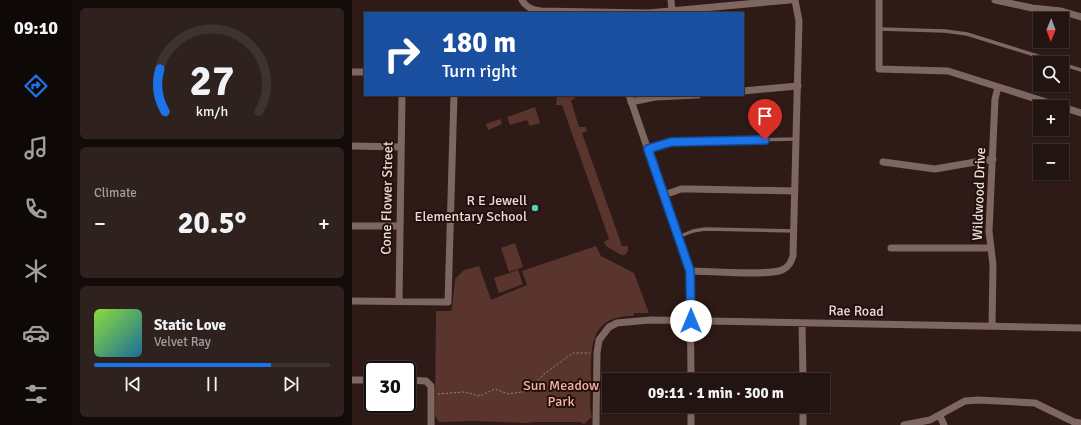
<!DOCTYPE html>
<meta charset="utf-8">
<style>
body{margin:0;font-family:Signika,sans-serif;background:#2e211e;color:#f1f3f6;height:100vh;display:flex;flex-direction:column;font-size:15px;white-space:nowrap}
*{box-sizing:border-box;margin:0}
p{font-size:13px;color:#a29e9f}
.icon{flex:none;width:22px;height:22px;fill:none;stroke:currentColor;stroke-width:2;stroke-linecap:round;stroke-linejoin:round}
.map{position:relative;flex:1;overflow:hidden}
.sheet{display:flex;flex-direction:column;gap:8px;padding:8px;background:#130b09;width:280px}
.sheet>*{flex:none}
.guide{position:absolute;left:12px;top:12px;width:380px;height:84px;border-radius:0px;box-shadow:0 1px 3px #0004,0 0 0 1px #3f3330;background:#1a4fa0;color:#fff;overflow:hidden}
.needle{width:26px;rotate:181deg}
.controls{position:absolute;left:681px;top:12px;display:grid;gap:8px}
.controls a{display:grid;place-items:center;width:36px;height:36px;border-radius:0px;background:#221410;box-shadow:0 1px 3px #0004,0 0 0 1px #3f3330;font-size:20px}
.speed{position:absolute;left:12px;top:361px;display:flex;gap:8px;font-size:20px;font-weight:700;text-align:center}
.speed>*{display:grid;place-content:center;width:52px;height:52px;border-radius:50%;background:#221410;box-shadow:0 1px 3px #0004,0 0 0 1px #3f3330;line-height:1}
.speed .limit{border:2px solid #111;border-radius:6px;background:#fff;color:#111}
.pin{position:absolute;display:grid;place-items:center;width:34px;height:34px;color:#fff;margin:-41px -17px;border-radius:50% 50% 50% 0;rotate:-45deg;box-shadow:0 0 4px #0007}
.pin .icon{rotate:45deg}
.me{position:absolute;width:44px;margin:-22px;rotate:0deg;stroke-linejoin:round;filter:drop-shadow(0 0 3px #0008)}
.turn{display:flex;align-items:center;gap:14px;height:84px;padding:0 12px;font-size:18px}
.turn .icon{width:52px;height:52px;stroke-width:2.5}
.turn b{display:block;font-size:28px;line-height:34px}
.big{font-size:30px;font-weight:800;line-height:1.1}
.sheet .card{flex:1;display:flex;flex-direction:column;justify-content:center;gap:6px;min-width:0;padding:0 14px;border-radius:6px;background:#2e211e}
.sheet .dial{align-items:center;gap:0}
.dial svg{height:104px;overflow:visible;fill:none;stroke:#3f3330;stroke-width:7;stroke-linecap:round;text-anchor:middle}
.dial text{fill:#f1f3f6;stroke:none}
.song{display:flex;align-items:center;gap:12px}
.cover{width:48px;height:48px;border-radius:6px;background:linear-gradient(135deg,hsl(90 70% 55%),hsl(200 70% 35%))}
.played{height:4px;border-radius:2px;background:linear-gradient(90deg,#1a73e8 75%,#3f3330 75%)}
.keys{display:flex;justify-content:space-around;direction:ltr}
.heat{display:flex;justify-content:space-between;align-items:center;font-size:22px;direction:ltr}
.trip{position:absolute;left:250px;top:373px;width:228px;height:40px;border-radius:0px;background:#221410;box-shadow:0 1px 3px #0004,0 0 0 1px #3f3330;font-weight:800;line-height:40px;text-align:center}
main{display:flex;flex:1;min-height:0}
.tabs{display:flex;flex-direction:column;width:72px;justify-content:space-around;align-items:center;background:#0e0806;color:#a29e9f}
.tabs .icon{width:28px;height:28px}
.tabs .selected{color:#1a73e8}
.tabs b{font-size:18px;color:#f1f3f6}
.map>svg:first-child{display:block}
</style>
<main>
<nav class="tabs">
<b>09:10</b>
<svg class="icon selected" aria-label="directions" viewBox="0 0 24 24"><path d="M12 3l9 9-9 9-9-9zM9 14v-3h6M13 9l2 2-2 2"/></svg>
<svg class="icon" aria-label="music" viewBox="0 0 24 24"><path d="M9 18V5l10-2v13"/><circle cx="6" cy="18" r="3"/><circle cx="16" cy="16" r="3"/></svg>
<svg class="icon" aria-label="phone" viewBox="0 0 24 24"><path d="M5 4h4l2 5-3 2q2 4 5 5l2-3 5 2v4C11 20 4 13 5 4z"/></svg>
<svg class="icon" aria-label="climate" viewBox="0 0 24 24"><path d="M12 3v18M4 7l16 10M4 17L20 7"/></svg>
<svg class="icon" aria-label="car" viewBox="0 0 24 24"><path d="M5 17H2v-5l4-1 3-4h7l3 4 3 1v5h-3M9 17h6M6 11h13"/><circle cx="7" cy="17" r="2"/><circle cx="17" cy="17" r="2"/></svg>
<svg class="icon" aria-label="filters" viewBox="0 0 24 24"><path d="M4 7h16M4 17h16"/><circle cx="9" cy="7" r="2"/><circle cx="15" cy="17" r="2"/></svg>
</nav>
<section class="sheet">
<div class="card dial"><svg viewBox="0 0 100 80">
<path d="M14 69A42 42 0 1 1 86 69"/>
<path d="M14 69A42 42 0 0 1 10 36" stroke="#1a73e8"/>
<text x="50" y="56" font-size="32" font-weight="700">27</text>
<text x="50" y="72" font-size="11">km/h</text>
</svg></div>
<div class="card"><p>Climate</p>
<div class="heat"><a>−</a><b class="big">20.5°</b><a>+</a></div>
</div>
<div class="card">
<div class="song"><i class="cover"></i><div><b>Static Love</b><p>Velvet Ray</p></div></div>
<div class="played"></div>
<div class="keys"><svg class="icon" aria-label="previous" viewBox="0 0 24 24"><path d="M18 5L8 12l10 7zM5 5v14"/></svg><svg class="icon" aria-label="pause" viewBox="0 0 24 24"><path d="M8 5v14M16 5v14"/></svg><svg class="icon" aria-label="next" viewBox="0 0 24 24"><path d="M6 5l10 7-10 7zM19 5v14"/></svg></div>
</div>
</section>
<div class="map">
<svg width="729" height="425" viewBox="0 0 729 425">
<rect width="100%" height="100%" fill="#2e1a16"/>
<!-- green -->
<path fill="#5a352e" d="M205,95H222L223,98L219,101L227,127H234L235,131L230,133L270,246H276V251L273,255H269L254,246L252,242L257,239L210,105H204Z
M183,107L188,123L178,126L175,120L158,125L155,117Z
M148,119L150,124L136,130L134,124Z
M163,243L171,267L157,272L149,248Z
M244,246L249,256L282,273L297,313H282L281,316C238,316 239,346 239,380C239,392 236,406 240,417L232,424L228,422H180L176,423L120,421L87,422L83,416L84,311H99L100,309L103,279L112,270L127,266L139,300L175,285L170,271Z
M166,270L171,284L147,293L142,278Z"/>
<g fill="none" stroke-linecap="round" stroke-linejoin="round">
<!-- path -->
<path stroke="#958480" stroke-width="1" stroke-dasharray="2 2" stroke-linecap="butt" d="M86,394L112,392L128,396L143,389L156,394L176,391L192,374L221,353H238"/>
<!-- service -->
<path stroke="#7e6661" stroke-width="3.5" d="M528,29L593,31L615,34L708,63
M710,64L729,70
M296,149L319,142L444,139
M326,237L341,231L353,229L442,231"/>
<!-- minor -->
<path stroke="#7e6661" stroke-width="7" d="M170,0C174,8 181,10 189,11L296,13L438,0
M319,0L320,11
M527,0V69L596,71L710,107
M643,0L680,8L709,11L729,17
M0,72H13
M391,91L446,86
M277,95L338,271L339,380
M279,102L303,97L346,95
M710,107L729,113
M0,146L49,147
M531,162L583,169L641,159
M312,195L329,189H338L443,191
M0,226H47
M539,248H638
M338,271C357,271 416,276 430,270C437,267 439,262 441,256L447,21L443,0
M0,301L96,302L102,95
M47,301L50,95
M450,323L451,380
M640,326L641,265L637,231L643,99L646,87
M0,380H21
M55,380L74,381L79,386V425
M339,406V425
M451,406V425
M588,416L592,425
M244,425L245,353L247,340L257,327L265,323L298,320L729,328
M552,425L578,420L613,401L626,400L683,403L722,422L729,423"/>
</g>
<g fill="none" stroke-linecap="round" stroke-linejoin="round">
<defs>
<path id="route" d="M339,321L338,271L296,149L319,142L413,140"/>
</defs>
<!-- route casing -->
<use href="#route" stroke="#114b97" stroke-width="10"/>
<!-- route -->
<use href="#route" stroke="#1a73e8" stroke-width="7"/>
</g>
<!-- markers -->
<circle fill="#5acebd" stroke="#23100d" stroke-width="1.5" cx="183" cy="208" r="4"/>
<g text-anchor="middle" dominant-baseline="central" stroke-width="4" stroke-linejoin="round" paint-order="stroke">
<!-- street labels -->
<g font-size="14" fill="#eadbd8" stroke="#23100d">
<text transform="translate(627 194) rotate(-88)">Wildwood Drive</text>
<text transform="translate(35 198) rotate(-89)">Cone Flower Street</text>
<text transform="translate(504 311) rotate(1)">Rae Road</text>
</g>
<!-- poi labels -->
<g font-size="14" fill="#eadbd8" stroke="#23100d" text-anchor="end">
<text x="175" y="200">R E Jewell<tspan x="175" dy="16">Elementary School</tspan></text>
</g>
<!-- park labels -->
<g font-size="14" fill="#f6b3a5" stroke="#23100d">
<text x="209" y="385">Sun Meadow<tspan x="209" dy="16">Park</tspan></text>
</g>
</g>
</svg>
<div class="controls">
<a><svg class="needle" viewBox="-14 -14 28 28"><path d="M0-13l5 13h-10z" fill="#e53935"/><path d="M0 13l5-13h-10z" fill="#a29e9f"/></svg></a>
<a><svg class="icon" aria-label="search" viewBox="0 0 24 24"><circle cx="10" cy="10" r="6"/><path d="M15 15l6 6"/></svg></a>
<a>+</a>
<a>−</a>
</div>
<div class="speed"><div class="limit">30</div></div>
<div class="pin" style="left:413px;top:140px;background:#d93025"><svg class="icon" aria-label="arrive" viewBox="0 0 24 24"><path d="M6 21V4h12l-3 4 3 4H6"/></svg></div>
<svg class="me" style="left:339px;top:321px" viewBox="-20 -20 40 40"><circle r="19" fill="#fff"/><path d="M0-13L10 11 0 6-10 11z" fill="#1a73e8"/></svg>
<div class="trip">09:11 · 1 min · 300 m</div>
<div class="guide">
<div class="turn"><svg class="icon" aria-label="right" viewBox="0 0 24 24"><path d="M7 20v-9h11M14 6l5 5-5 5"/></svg><div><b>180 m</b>Turn right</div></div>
</div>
</div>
</main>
